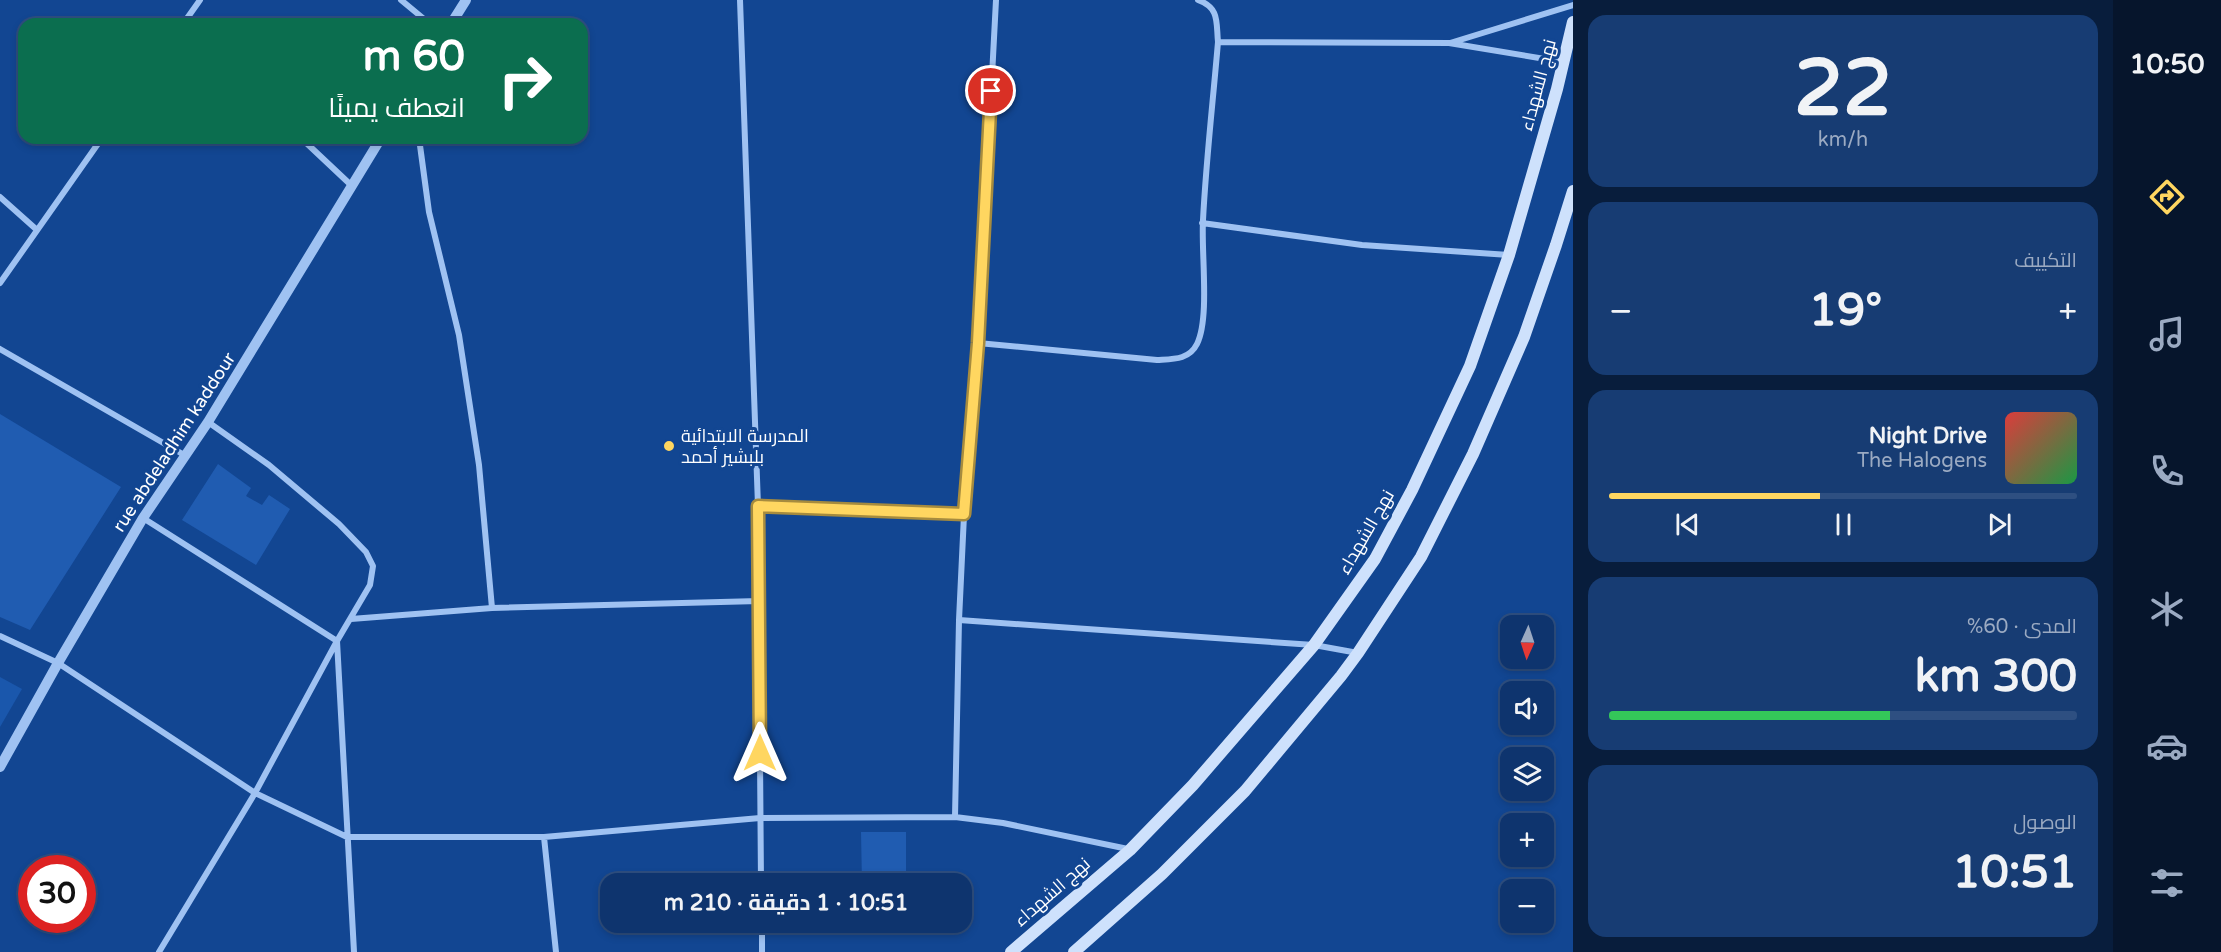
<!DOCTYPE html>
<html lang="ar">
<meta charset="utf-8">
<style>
body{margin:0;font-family:"Varela Round",Cairo,sans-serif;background:#173c73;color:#f1f3f6;direction:rtl;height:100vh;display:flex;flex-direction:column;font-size:22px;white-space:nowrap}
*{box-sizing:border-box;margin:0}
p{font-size:20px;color:#9baac2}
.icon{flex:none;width:33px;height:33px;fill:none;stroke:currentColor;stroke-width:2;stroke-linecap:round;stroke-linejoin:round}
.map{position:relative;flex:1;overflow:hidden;direction:ltr}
.side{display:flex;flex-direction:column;gap:15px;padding:15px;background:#081d3c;width:540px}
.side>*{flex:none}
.top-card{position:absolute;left:18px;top:18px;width:570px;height:126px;border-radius:18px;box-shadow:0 3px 9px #0003,0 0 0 2px #2e4f81;direction:rtl;background:#0b6e4f;color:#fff;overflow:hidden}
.needle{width:39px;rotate:183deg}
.fabs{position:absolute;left:1500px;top:615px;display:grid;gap:12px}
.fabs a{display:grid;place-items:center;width:54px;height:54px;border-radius:12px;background:#0e346e;box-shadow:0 3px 9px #0003,0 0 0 2px #2e4f81;font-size:30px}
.speed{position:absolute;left:18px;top:855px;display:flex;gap:12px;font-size:30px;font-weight:700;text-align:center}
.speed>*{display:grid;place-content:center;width:78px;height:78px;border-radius:50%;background:#0e346e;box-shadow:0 3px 9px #0003,0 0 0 2px #2e4f81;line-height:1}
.speed .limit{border:9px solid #d22;background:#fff;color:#111}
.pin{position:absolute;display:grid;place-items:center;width:51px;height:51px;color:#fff;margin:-26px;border:3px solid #fff;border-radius:50%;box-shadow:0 2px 6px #0007}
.me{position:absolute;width:66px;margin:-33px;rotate:0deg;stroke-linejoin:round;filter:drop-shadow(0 0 4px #0008)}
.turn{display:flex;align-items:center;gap:21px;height:126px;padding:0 24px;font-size:27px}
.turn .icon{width:78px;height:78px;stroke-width:2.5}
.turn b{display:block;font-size:42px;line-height:51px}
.big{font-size:45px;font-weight:700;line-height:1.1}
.side .tile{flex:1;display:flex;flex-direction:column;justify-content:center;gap:9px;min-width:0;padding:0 21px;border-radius:18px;background:#173c73}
.side .dial{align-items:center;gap:0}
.dial b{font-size:78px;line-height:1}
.song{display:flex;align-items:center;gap:18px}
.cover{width:72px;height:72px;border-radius:9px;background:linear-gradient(135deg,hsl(0 70% 55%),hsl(140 70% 35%))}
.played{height:6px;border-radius:3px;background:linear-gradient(90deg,#ffd660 45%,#2e4f81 45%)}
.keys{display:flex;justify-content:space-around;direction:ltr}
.heat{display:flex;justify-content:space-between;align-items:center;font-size:33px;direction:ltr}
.charge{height:9px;border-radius:4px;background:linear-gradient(90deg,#34c759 60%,#2e4f81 0)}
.trip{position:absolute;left:600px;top:873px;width:372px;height:60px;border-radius:18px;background:#0e346e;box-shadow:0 3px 9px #0003,0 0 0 2px #2e4f81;font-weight:700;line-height:60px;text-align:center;direction:rtl}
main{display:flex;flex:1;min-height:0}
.menu{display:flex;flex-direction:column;width:108px;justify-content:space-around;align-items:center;background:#06152c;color:#9baac2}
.menu .icon{width:42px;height:42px}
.menu .current{color:#ffd660}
.menu b{font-size:27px;color:#f1f3f6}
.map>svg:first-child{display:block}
</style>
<main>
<nav class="menu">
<b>10:50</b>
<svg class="icon current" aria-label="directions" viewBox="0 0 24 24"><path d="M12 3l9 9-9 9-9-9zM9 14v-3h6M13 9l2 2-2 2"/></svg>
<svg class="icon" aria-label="music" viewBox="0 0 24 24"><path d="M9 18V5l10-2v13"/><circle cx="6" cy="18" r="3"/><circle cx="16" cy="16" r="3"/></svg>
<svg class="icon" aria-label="phone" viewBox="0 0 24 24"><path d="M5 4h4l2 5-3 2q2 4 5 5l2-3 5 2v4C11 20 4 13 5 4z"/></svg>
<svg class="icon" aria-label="climate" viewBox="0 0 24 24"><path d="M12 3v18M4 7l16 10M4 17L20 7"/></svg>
<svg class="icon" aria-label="car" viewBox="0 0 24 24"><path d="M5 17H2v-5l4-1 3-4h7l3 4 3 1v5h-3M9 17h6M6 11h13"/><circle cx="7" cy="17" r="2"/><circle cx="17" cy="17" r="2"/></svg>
<svg class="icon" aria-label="filters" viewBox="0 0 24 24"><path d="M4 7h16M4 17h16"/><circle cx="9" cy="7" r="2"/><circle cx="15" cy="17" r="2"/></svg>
</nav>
<section class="side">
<div class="tile dial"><b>22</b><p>km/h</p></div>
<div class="tile"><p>التكييف</p>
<div class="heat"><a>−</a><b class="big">19°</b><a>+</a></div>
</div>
<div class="tile">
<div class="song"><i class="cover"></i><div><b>Night Drive</b><p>The Halogens</p></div></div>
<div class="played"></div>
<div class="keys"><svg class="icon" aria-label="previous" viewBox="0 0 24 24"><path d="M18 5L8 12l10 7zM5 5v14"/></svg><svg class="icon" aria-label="pause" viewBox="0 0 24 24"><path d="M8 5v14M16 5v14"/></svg><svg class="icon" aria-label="next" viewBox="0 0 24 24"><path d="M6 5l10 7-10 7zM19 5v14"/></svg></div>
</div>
<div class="tile"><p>المدى · 60%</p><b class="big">300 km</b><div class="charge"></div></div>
<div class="tile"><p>الوصول</p><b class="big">10:51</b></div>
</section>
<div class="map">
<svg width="1573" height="952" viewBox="0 0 1573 952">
<rect width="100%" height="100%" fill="#124692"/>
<!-- green -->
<path fill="#1a57ac" d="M0,677L22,689L0,727Z"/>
<!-- building -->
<path fill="#205cb1" d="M0,414L121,487L30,630L0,617Z
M218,464L251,488L246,496L262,505L269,495L290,509L256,565L182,520Z
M861,832H906V884H862Z"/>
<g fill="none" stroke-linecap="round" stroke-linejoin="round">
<!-- minor -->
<path stroke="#9fc2f2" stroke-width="6" d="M401,0L430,24
M740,0L758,506L761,884
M183,24L200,0
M1218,42L1449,43L1563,62
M1450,43L1573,5
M301,138L352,186
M0,197L37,230
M1202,223L1362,245L1509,255
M0,283L102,138
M978,343L1157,360C1173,359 1189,360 1197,344C1210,318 1201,252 1203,220C1206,161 1213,101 1218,42C1216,22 1220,8 1198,0
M0,349L186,456
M758,506L964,515
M143,518L337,641L354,952
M492,608L759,601
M351,619L492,608L479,465L459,335L429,212L419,138
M959,620L1314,645L1358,653
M0,636L58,663L255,793L347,837H544L760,818L955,817L1003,823L1128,849
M955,817L959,620L964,515L978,343L996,0
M544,837L556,952
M762,922V952
M159,952L255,793L337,641L370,585L373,566L366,552L339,524L269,465L208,422"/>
<!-- tertiary -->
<path stroke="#9fc2f2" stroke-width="10" d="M451,24L466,0
M0,767L58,663L143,518L208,422L381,138"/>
<!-- secondary -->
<path stroke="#cee1fc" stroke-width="12" d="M1011,952L1130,850L1193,785L1314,645L1375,559L1412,490L1470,366L1509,255L1557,89L1573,22
M1074,952L1162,874L1245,791L1341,676L1358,653L1421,557L1473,454L1524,337L1556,245L1573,191"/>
</g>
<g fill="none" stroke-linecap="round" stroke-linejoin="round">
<defs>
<path id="route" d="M760,753L758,506L964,514L978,343L991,91"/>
</defs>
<!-- route casing -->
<use href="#route" stroke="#a68b3e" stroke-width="15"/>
<!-- route -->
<use href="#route" stroke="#ffd660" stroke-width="10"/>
</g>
<!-- markers -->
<circle fill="#ffd660" stroke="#124692" stroke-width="2" cx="669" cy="446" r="6"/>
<g text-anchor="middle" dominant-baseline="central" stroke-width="6" stroke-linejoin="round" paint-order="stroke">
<!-- street labels -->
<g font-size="18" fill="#fff" stroke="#124692">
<text transform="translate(1538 85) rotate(-75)">نهج الشهداء</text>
<text transform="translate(174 442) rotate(-57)">rue abdeladhim kaddour</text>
<text transform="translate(1366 532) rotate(-60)">نهج الشهداء</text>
<text transform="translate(1052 892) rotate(-41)">نهج الشهداء</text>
</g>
<!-- poi labels -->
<g font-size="18" fill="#fff" stroke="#124692" text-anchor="start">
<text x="681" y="436">المدرسة الابتدائية<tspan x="681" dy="21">بلبشير أحمد</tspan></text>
</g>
</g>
</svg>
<div class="fabs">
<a><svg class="needle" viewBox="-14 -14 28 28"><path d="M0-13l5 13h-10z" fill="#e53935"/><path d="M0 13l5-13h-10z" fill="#9baac2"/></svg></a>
<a><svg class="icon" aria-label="sound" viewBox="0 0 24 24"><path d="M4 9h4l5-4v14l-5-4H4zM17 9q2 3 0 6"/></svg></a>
<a><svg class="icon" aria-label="layers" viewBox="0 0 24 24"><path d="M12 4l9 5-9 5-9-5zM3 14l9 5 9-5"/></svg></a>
<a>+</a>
<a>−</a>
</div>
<div class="speed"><div class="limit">30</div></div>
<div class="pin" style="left:991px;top:91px;background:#d93025"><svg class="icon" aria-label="arrive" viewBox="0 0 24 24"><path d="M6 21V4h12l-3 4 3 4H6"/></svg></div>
<svg class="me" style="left:760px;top:753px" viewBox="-20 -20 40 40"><path d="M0-17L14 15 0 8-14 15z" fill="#ffd660" stroke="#fff" stroke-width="4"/></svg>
<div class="trip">10:51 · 1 دقيقة · 210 m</div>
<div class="top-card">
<div class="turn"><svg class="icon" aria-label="right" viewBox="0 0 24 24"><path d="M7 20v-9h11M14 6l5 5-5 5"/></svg><div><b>60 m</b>انعطف يمينًا</div></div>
</div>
</div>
</main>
